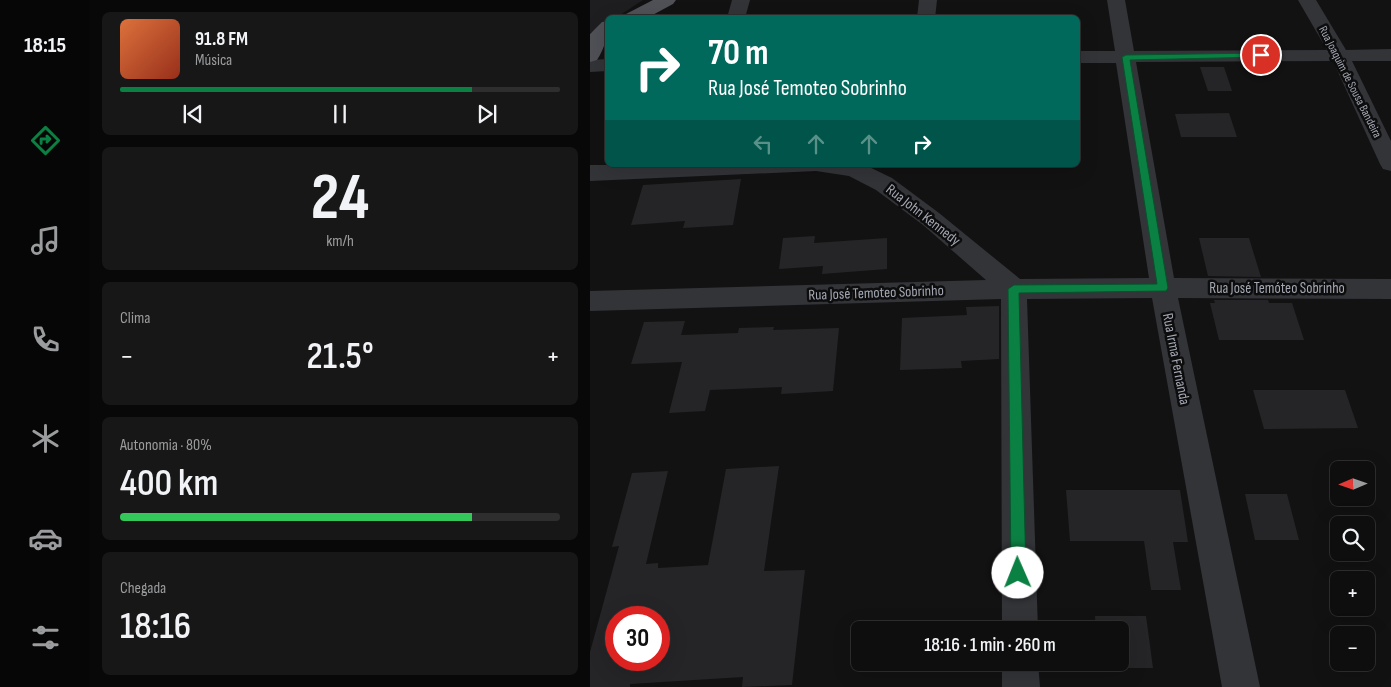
<!DOCTYPE html>
<html lang="pt">
<meta charset="utf-8">
<style>
body{margin:0;font-family:"Sofia Sans Condensed",sans-serif;background:#171717;color:#f1f3f6;height:100vh;display:flex;flex-direction:column;font-size:19px;white-space:nowrap}
*{box-sizing:border-box;margin:0}
p{font-size:16px;color:#9b9c9e}
.icon{flex:none;width:28px;height:28px;fill:none;stroke:currentColor;stroke-width:2;stroke-linecap:round;stroke-linejoin:round}
.map{position:relative;flex:1;overflow:hidden}
.panel{display:flex;flex-direction:column;gap:12px;padding:12px;background:#080808;width:500px}
.panel>*{flex:none}
.top-card{position:absolute;left:15px;top:15px;width:475px;height:152px;border-radius:8px;box-shadow:0 5px 20px #0002,0 0 0 1px #2e2e2e;background:#00695c;color:#fff;overflow:hidden}
.needle{width:32px;rotate:268deg}
.controls{position:absolute;left:740px;top:461px;display:grid;gap:10px}
.controls a{display:grid;place-items:center;width:45px;height:45px;border-radius:8px;background:#0e0e0e;box-shadow:0 5px 20px #0002,0 0 0 1px #2e2e2e;font-size:25px}
.speed{position:absolute;left:15px;top:606px;display:flex;gap:10px;font-size:25px;font-weight:700;text-align:center}
.speed>*{display:grid;place-content:center;width:65px;height:65px;border-radius:50%;background:#0e0e0e;box-shadow:0 5px 20px #0002,0 0 0 1px #2e2e2e;line-height:1}
.speed .limit{border:8px solid #d22;background:#fff;color:#111}
.pin{position:absolute;display:grid;place-items:center;width:42px;height:42px;color:#fff;margin:-21px;border:2px solid #fff;border-radius:50%;box-shadow:0 1px 5px #0007}
.me{position:absolute;width:55px;margin:-28px;rotate:359deg;stroke-linejoin:round;filter:drop-shadow(0 0 4px #0008)}
.turn{display:flex;align-items:center;gap:18px;height:105px;padding:0 20px;font-size:22px}
.turn .icon{width:65px;height:65px;stroke-width:2.5}
.turn b{display:block;font-size:35px;line-height:42px}
.lanes{display:flex;align-items:center;height:48px;padding:0 20px;background:#0003;justify-content:center;gap:25px;direction:ltr}
.lanes .off{opacity:.35}
.big{font-size:38px;font-weight:600;line-height:1.1}
.panel .widget{flex:1;display:flex;flex-direction:column;justify-content:center;gap:8px;min-width:0;padding:0 18px;border-radius:8px;background:#171717}
.panel .dial{align-items:center;gap:0}
.dial b{font-size:65px;line-height:1}
.song{display:flex;align-items:center;gap:15px}
.cover{width:60px;height:60px;border-radius:8px;background:linear-gradient(135deg,hsl(20 70% 55%),hsl(10 70% 35%))}
.played{height:5px;border-radius:2px;background:linear-gradient(90deg,#0b8043 80%,#2e2e2e 80%)}
.keys{display:flex;justify-content:space-around;direction:ltr}
.heat{display:flex;justify-content:space-between;align-items:center;font-size:28px;direction:ltr}
.charge{height:8px;border-radius:4px;background:linear-gradient(90deg,#34c759 80%,#2e2e2e 0)}
.trip{position:absolute;left:261px;top:621px;width:278px;height:50px;border-radius:8px;background:#0e0e0e;box-shadow:0 5px 20px #0002,0 0 0 1px #2e2e2e;font-weight:600;line-height:50px;text-align:center}
main{display:flex;flex:1;min-height:0}
.tabs{display:flex;flex-direction:column;width:90px;justify-content:space-around;align-items:center;background:#060606;color:#9b9c9e}
.tabs .icon{width:35px;height:35px}
.tabs .active{color:#0b8043}
.tabs b{font-size:22px;color:#f1f3f6}
.map>svg:first-child{display:block}
</style>
<main>
<nav class="tabs">
<b>18:15</b>
<svg class="icon active" aria-label="directions" viewBox="0 0 24 24"><path d="M12 3l9 9-9 9-9-9zM9 14v-3h6M13 9l2 2-2 2"/></svg>
<svg class="icon" aria-label="music" viewBox="0 0 24 24"><path d="M9 18V5l10-2v13"/><circle cx="6" cy="18" r="3"/><circle cx="16" cy="16" r="3"/></svg>
<svg class="icon" aria-label="phone" viewBox="0 0 24 24"><path d="M5 4h4l2 5-3 2q2 4 5 5l2-3 5 2v4C11 20 4 13 5 4z"/></svg>
<svg class="icon" aria-label="climate" viewBox="0 0 24 24"><path d="M12 3v18M4 7l16 10M4 17L20 7"/></svg>
<svg class="icon" aria-label="car" viewBox="0 0 24 24"><path d="M5 17H2v-5l4-1 3-4h7l3 4 3 1v5h-3M9 17h6M6 11h13"/><circle cx="7" cy="17" r="2"/><circle cx="17" cy="17" r="2"/></svg>
<svg class="icon" aria-label="filters" viewBox="0 0 24 24"><path d="M4 7h16M4 17h16"/><circle cx="9" cy="7" r="2"/><circle cx="15" cy="17" r="2"/></svg>
</nav>
<section class="panel">
<div class="widget">
<div class="song"><i class="cover"></i><div><b>91.8 FM</b><p>Música</p></div></div>
<div class="played"></div>
<div class="keys"><svg class="icon" aria-label="previous" viewBox="0 0 24 24"><path d="M18 5L8 12l10 7zM5 5v14"/></svg><svg class="icon" aria-label="pause" viewBox="0 0 24 24"><path d="M8 5v14M16 5v14"/></svg><svg class="icon" aria-label="next" viewBox="0 0 24 24"><path d="M6 5l10 7-10 7zM19 5v14"/></svg></div>
</div>
<div class="widget dial"><b>24</b><p>km/h</p></div>
<div class="widget"><p>Clima</p>
<div class="heat"><a>−</a><b class="big">21.5°</b><a>+</a></div>
</div>
<div class="widget"><p>Autonomia · 80%</p><b class="big">400 km</b><div class="charge"></div></div>
<div class="widget"><p>Chegada</p><b class="big">18:16</b></div>
</section>
<div class="map">
<svg width="801" height="687" viewBox="0 0 801 687">
<rect width="100%" height="100%" fill="#121213"/>
<!-- built -->
<path fill="#1e1e20" d="M0,0H53L27,17L18,18L17,23L0,33Z"/>
<!-- building -->
<path fill="#252527" fill-rule="evenodd" d="M610,67H634L642,91H618Z
M639,113L647,137H591L585,114Z
M151,179L143,225L93,228L95,221L41,225L53,185Z
M225,236L224,243L297,238V269L232,274L233,266L189,269L193,238Z
M609,238H659L671,277L618,276Z
M624,300H678L679,303H702L714,340H629L620,303H625Z
M409,306V359L371,361L372,368L310,370L312,318L377,315L376,307Z
M95,321L91,335L148,333L149,328L184,327L183,330L249,328L243,391L191,394L192,387L120,390L115,411L79,413L92,362L41,364L54,322Z
M663,390H755L768,428L674,429Z
M189,466L174,571L215,570L202,685L152,687L153,677L40,684V687H0V652L29,546L22,547L42,473L78,471L56,564L68,563V568L118,565L136,469ZM26,618H69V660H26Z
M476,490H590L598,542H583L591,590H561L554,541H480Z
M655,494H697L709,540H665Z
M505,616H556L563,668H509V662H530V630H506Z"/>
<g fill="none" stroke-linecap="round" stroke-linejoin="round">
<!-- minor -->
<path fill="#333438" fill-rule="evenodd" d="M142,0H160L155,18H137Z
M329,0H347L345,18H327Z
M517,0H535L544,51L737,50L708,0H726L756,50L801,49V61H762L801,141V171L793,169L790,164L743,61L546,62L584,278L801,279V299L588,298L670,687H632L562,298L437,299L448,630H412L411,299L0,311V291L396,280L333,225L286,190L259,176L226,171L0,181V165H275L302,178L349,213L430,279L559,278L526,63H488V51H525Z
M18,59V71L0,72V60Z
M412,662H448L450,687H412Z"/>
<!-- major -->
<path fill="#4f5157" fill-rule="evenodd" d="M63,0H86L83,4L57,18H33L36,14Z
M18,21C18,35 15,48 7,60L0,62V34L12,22Z"/>
</g>
<!-- route -->
<path fill="#0b8043" stroke="#07532c" d="M671,53L675,55L674,57L540,60L578,288L576,291L429,293L436,573L433,578L428,580L424,578L421,573L418,289L424,285L567,284L532,57L536,55Z"/>
<g text-anchor="middle" dominant-baseline="central" stroke-width="5" stroke-linejoin="round" paint-order="stroke">
<!-- far-street labels -->
<g font-size="12" fill="#a4a8b3" stroke="#0d0d0e">
<text transform="translate(760 82) rotate(63)">Rua Joaquim de Sousa Bandeira</text>
</g>
<!-- street labels -->
<g font-size="15" fill="#a4a8b3" stroke="#0d0d0e">
<text transform="translate(333 215) rotate(38)">Rua John Kennedy</text>
<text x="687" y="288">Rua José Temóteo Sobrinho</text>
<text transform="translate(286 293) rotate(-2)">Rua José Temoteo Sobrinho</text>
<text transform="translate(586 359) rotate(79)">Rua Irma Fernanda</text>
</g>
</g>
</svg>
<div class="controls">
<a><svg class="needle" viewBox="-14 -14 28 28"><path d="M0-13l5 13h-10z" fill="#e53935"/><path d="M0 13l5-13h-10z" fill="#9b9c9e"/></svg></a>
<a><svg class="icon" aria-label="search" viewBox="0 0 24 24"><circle cx="10" cy="10" r="6"/><path d="M15 15l6 6"/></svg></a>
<a>+</a>
<a>−</a>
</div>
<div class="speed"><div class="limit">30</div></div>
<div class="pin" style="left:671px;top:55px;background:#d93025"><svg class="icon" aria-label="arrive" viewBox="0 0 24 24"><path d="M6 21V4h12l-3 4 3 4H6"/></svg></div>
<svg class="me" style="left:428px;top:573px" viewBox="-20 -20 40 40"><circle r="19" fill="#fff"/><path d="M0-13L10 11 0 6-10 11z" fill="#0b8043"/></svg>
<div class="trip">18:16 · 1 min · 260 m</div>
<div class="top-card">
<div class="turn"><svg class="icon" aria-label="right" viewBox="0 0 24 24"><path d="M7 20v-9h11M14 6l5 5-5 5"/></svg><div><b>70 m</b>Rua José Temoteo Sobrinho</div></div>
<div class="lanes"><svg class="icon off" aria-label="left" viewBox="0 0 24 24"><path d="M17 20v-9H6M10 6l-5 5 5 5"/></svg><svg class="icon off" aria-label="ahead" viewBox="0 0 24 24"><path d="M12 20V5M6 11l6-6 6 6"/></svg><svg class="icon off" aria-label="ahead" viewBox="0 0 24 24"><path d="M12 20V5M6 11l6-6 6 6"/></svg><svg class="icon" aria-label="right" viewBox="0 0 24 24"><path d="M7 20v-9h11M14 6l5 5-5 5"/></svg></div>
</div>
</div>
</main>
